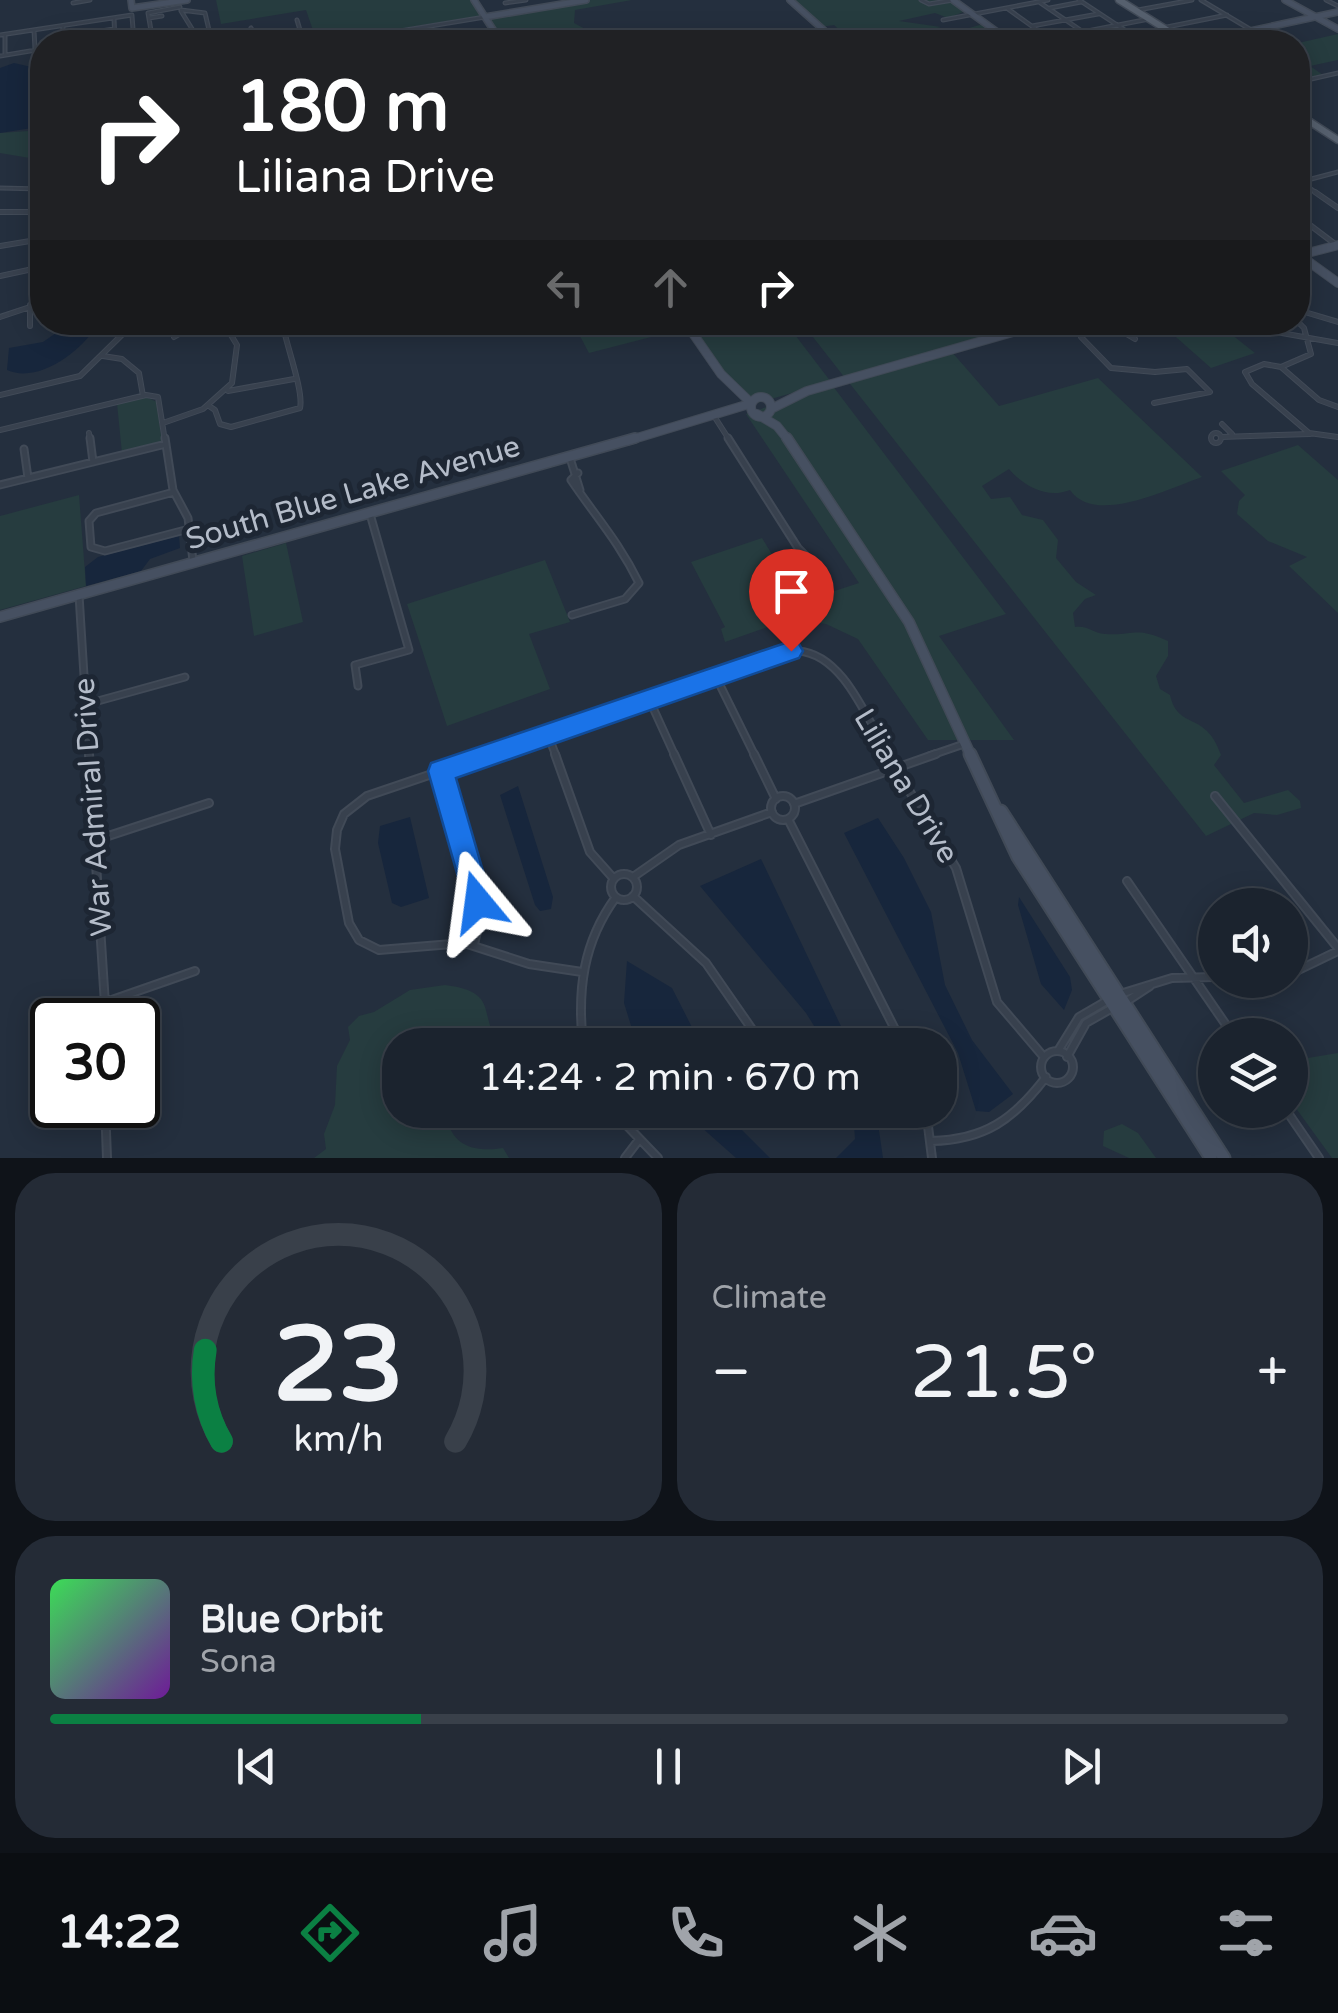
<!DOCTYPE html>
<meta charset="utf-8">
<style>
body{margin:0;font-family:"Varela Round",sans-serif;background:#242b36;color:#f1f3f6;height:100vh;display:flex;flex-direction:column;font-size:38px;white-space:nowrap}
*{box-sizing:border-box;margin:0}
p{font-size:32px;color:#a0a4aa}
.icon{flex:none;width:55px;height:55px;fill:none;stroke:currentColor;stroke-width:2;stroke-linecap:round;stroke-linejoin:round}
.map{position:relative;height:1158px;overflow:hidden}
.panel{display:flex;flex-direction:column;gap:15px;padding:15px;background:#0f1319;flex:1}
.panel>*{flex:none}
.hud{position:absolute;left:30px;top:30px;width:1280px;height:305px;border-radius:40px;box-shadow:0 5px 25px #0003,0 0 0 2px #39404a;background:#202124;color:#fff;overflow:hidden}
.buttons{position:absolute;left:1198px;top:888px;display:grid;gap:20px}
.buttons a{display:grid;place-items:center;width:110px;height:110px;border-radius:50%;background:#1b232e;box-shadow:0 5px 25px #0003,0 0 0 2px #39404a;font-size:50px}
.speed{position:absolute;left:30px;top:998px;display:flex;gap:20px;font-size:50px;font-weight:700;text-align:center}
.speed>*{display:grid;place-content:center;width:130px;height:130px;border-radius:50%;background:#1b232e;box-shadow:0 5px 25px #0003,0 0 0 2px #39404a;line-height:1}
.speed .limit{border:5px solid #111;border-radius:15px;background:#fff;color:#111}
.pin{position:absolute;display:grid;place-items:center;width:85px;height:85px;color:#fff;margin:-102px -42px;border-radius:50% 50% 50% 0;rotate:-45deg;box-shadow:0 0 10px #0007}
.pin .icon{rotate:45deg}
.me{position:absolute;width:110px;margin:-55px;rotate:344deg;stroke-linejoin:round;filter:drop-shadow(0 0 8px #0008)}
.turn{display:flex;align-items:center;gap:35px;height:210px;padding:0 40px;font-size:45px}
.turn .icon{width:130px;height:130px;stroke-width:2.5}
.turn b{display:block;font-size:70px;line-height:85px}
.lanes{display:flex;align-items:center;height:95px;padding:0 40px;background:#0003;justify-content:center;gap:50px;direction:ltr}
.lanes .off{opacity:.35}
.big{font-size:75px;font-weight:600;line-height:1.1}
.panel .tile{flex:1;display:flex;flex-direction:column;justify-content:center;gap:15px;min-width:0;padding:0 35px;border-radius:40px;background:#242b36}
.panel .dial{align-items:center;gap:0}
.dial svg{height:260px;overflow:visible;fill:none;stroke:#39404a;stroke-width:7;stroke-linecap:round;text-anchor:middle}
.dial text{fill:#f1f3f6;stroke:none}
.song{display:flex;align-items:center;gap:30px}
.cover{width:120px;height:120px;border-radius:15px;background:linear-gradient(135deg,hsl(130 70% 55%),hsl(280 70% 35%))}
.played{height:10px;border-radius:5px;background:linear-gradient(90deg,#0b8043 30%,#39404a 30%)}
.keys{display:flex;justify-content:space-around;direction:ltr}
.heat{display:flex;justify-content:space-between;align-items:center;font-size:55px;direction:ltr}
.panel .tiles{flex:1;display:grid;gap:15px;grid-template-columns:1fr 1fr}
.tile:last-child{grid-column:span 2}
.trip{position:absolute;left:382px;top:1028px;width:575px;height:100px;border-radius:40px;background:#1b232e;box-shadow:0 5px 25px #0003,0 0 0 2px #39404a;font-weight:600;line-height:100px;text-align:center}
.menu{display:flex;height:160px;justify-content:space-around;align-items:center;background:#0b0e12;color:#a0a4aa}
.menu .icon{width:70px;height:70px}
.menu .active{color:#0b8043}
.menu b{font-size:45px;color:#f1f3f6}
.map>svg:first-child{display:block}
</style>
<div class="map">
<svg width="1338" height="1158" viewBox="0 0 1338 1158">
<rect width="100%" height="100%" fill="#242f3e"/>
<!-- green -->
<path fill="#263c3f" d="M216,0H470L480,16L317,42L306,10L221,24Z
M591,0H632L575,10L574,23L602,38L603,42H503L487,17Z
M791,0H951L966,11L948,18L935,13L899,21L941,27L919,32L918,36L924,41L983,24L998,42H840L848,38L834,25L821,27Z
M1338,34V60L1310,66L1323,75L1302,80L1298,77V43Z
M42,130V140L37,144L42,146V160L0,153V133Z
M683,322L686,328L589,353L573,323Z
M934,322H1039L845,378L802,323Z
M756,323H786L831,382L746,406L700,337Z
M1160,323H1217L1255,353L1211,368Z
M951,351L999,406L1098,378L1202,477C1167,489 1095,526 1070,490C1048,499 1024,487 1009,469L982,486L991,499L1010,497L1022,515L1043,520L1058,540L1056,558L1076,582L1096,595L1085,599L1073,613L1075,627C1088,625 1092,633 1105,634C1135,636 1135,626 1168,641V656L1156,676L1160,689L1170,695C1178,731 1206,710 1221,755L1214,765L1244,803L1288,790L1300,801L1301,808L1277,815L1254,813L1206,836L847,380Z
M832,385L1006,614L939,636L1014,740H928L858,639L826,624L790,619L725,642L721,629L725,627L691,562L762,538L801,602L859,583L746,414Z
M146,397L157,402L162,442L122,453L117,403Z
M1298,445L1338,480V613L1289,566L1307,557L1268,541L1237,514L1239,501L1245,495L1221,471Z
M79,495L86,586L0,610V516Z
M286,543L303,622L254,636L242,556Z
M545,560L570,622L529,634L550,689L447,726L407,604Z
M445,985C502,992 476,1016 501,1045H400V1110H457L450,1128C459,1150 483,1151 503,1148L509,1158H314L326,1149L324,1134L335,1105L337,1066L350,1040L348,1027L359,1016L374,1012L410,990Z
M1338,1053V1158H1332L1290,1100V1061Z
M1122,1124L1138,1133L1156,1158H1129L1103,1146L1104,1131Z"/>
<!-- water -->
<path fill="#17263c" d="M14,63L36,68L34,94L42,97L37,109L38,120L32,128L0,133V68Z
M66,326L96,327C80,352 38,384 7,370L9,348L43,342Z
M179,536L180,548L150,559L141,571L86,586L85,567L98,557Z
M518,786L553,897L551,909L540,911L535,905L500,795Z
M410,817L429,898L401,907L392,903L378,843L380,826Z
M878,818L904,858L931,912L945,985L972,1040L1013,1094L989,1112L976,1111L958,1053L844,833Z
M761,859L850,1045H826L806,1013L700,886Z
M1019,897L1070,977L1072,990L1064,1010L1041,984L1018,905Z
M627,961L672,988L701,1045H637L624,1003Z
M682,1110H730L737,1125L770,1158H736Z
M853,1110H876L883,1158H836L855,1139Z"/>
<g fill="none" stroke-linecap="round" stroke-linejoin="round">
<defs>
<path id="street-far3" d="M921,0L929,4L953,0
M1079,0L1143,42
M1201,0L1253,31
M1326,0L1338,6
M1039,2L1098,42
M73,3L90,0
M505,3L526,0
M1050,8L1081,2
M1008,9L1054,42
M181,10L205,13L209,30L228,35L234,42
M1138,10L1192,0
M181,11L194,32
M132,16L134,42
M114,18L115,42
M149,18L162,16
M943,20L1048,0
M63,26V34L68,36L114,29
M1032,26L1098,14
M251,28L257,38L296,32L300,30L297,20
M1162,28L1227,15
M34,30L35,50
M0,35L132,15
M5,35V55
M153,36L173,37L209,30
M93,42L114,39
M153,42L148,13L180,7
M217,42L231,36
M333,42L485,17
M1031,42L1149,19
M0,56L42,49
M1298,82L1338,73
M42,169L35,172L41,173L42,180
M1298,180L1318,194
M1300,182L1338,172
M0,188L42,189"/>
<path id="street-far2" d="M1315,192L1338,208
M0,212H42
M1298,216L1335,244
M0,246L42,239
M0,276L42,267
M30,305V326
M1298,310L1338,322
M0,317L42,303
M1298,322L1304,328L1311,354L1281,367L1319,400L1338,407
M924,324L929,322
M1253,334L1264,330L1338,343
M174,337L200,322
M1135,339L1113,326L1083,333L1081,337L1111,368L1155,372L1187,369L1210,392L1154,403
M103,356L122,359L139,373L143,396
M1281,367L1264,364L1245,372L1252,384L1309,433L1338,437
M228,391L294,379
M0,395L80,376L135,322
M209,406L215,410L220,424L231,427L300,408C304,392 286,344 282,322
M714,416L730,441
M163,423L203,409L232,383L237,345L223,322
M1222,424L1232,434
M0,430L146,395L158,397L165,441
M1211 438a5 5 0 1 1 10 0a5 5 0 1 1-10 0Z
M89,433L90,441
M1221,437L1310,434"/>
<path id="street-far1" d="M90,438L93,462
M165,438L173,490L188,518L193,561
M728,438L798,548
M24,449L28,478
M570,458L580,490
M0,485L166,444
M174,492L96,513L89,521L91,547L105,551L189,529
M798,548L807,557L800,558Z
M79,595L89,756
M572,615L625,599L639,583C619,542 596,517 571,480L578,473
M716,677L755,756
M358,686L355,665L409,650L370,514
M649,699L675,756
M87,704L185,677
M548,735L556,756
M483,756L798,651C844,654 867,720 889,756
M929,756L964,744"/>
<path id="street" d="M89,754L106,1020
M491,754L367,796L344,814L337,830L335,849L349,923L359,940L379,950L464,943L529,964L582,972
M555,754L590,852L614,879
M674,754L711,835
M754,754L776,799
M887,754L956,868L997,1002L1043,1056
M441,771L478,902L480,920L474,944
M1215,796L1338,948
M771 808a12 12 0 1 1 24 0a12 12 0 1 1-24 0Z
M794,804L936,754
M788,819L903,1045
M96,840L209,803
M611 887a13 13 0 1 1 26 0a13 13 0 1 1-26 0Z
M633,877L679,845L772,812
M1127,881L1233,1035
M633,896L706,963L763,1045
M1290,974L1338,951
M1120,994L1172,978L1215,977
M106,1002L195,971
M1124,1003L1150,986
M583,1045C577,990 583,942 616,897
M1058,1051L1079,1017L1110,999
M1041 1067a16 16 0 1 1 32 0a16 16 0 1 1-32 0Z
M1067,1057L1086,1023L1114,1007
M105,1105L107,1158
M612,1110L658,1158
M926,1110L932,1158
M1286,1110L1319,1158
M931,1141C985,1140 1014,1119 1046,1077
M625,1158L638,1141"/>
<path id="secondary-far3" d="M131,0L132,8L187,0
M474,0L501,42
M790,0L837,42
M953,0L1011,42
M1285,0L1338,29
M485,17L586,0
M1199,42L1338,12"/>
<path id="secondary-far2" d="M1298,254L1338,283
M1300,255L1338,245
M685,322L721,374L750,402
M751 407a10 10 0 1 1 20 0a10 10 0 1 1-20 0Z
M773,408L807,391L1048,322
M757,414L777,426L789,441
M627,441L749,404"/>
<path id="secondary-far1" d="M787,438L909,622L971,756
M0,617L635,438"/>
<path id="secondary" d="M970,754L1018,857L1211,1158
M1001,811L1224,1158"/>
<path id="primary" d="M1119,0L1186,42
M1298,114L1338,140"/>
</defs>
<!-- street-far3 casing -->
<use href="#street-far3" stroke="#414a57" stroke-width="5"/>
<!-- street-far2 casing -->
<use href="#street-far2" stroke="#414a57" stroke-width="6"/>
<!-- street-far1 casing -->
<use href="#street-far1" stroke="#414a57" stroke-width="9"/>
<!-- street casing -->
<use href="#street" stroke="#414a57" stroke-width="10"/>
<!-- secondary-far3 casing -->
<use href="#secondary-far3" stroke="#414a57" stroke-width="8"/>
<!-- secondary-far2 casing -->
<use href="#secondary-far2" stroke="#414a57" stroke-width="10"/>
<!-- secondary-far1 casing -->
<use href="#secondary-far1" stroke="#414a57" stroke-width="12"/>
<!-- secondary casing -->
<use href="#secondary" stroke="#414a57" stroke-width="15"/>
<!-- primary casing -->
<use href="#primary" stroke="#414a57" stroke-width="9"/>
<!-- street-far3 -->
<use href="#street-far3" stroke="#38414e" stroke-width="2.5"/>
<!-- street-far2 -->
<use href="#street-far2" stroke="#38414e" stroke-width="4"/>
<!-- street-far1 -->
<use href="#street-far1" stroke="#38414e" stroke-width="5"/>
<!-- street -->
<use href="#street" stroke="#38414e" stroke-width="6"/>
<!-- secondary-far3 -->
<use href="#secondary-far3" stroke="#465061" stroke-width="5"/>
<!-- secondary-far2 -->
<use href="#secondary-far2" stroke="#465061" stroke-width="8"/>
<!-- secondary-far1 -->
<use href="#secondary-far1" stroke="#465061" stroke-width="9"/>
<!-- secondary -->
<use href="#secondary" stroke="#465061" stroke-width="11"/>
<!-- primary -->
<use href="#primary" stroke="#56606e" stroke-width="6"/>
</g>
<!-- route -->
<path fill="#1a73e8" stroke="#114b97" stroke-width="2.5" d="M791,641L799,644L803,651L799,658L456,778L492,902L488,912L478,916L468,912L428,771L431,763Z"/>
<g text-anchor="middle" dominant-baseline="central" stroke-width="10" stroke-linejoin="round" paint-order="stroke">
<!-- street labels -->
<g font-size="30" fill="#b4bcc9" stroke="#1d2633">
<text transform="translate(353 493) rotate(-16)">South Blue Lake Avenue</text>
<text transform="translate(906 786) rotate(59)">Liliana Drive</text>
<text transform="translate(93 807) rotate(-94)">War Admiral Drive</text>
</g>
</g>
</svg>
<div class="buttons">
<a><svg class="icon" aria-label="sound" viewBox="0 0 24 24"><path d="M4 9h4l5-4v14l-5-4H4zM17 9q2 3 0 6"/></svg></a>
<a><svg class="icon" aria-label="layers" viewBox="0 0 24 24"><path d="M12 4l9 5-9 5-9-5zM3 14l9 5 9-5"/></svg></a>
</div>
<div class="speed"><div class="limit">30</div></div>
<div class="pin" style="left:791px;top:651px;background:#d93025"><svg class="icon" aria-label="arrive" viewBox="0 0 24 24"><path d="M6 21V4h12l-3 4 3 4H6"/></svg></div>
<svg class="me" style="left:478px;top:902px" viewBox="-20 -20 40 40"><path d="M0-17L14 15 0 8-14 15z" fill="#1a73e8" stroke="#fff" stroke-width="4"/></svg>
<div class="trip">14:24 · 2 min · 670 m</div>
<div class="hud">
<div class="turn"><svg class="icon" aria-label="right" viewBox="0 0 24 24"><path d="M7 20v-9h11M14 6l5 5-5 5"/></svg><div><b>180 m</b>Liliana Drive</div></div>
<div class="lanes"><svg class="icon off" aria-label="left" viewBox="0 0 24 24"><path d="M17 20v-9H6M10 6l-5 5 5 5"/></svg><svg class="icon off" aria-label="ahead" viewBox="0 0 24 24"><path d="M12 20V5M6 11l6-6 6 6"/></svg><svg class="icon" aria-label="right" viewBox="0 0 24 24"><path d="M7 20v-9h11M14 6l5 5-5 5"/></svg></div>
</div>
</div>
<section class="panel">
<div class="tiles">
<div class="tile dial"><svg viewBox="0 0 100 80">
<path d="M14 69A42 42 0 1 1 86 69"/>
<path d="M14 69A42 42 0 0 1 9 41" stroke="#0b8043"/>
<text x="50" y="56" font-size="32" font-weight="700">23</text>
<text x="50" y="72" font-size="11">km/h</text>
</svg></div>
<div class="tile"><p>Climate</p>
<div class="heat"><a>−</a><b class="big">21.5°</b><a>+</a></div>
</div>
<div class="tile">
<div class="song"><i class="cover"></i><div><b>Blue Orbit</b><p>Sona</p></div></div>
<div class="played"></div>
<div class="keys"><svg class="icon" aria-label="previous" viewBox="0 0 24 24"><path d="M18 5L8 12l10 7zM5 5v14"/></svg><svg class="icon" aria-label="pause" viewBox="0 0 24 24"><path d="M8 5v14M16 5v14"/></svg><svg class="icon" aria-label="next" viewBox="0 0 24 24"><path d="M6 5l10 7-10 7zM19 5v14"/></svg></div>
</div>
</div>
</section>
<nav class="menu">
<b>14:22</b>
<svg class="icon active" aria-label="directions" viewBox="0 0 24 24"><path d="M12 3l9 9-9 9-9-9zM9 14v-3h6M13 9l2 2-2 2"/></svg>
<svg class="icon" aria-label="music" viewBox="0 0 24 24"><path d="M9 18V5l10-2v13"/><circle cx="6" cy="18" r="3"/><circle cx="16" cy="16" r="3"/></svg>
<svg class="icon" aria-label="phone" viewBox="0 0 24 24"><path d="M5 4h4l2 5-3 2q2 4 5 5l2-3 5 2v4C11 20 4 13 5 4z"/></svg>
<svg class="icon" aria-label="climate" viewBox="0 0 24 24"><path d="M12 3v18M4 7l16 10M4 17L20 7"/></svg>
<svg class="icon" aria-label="car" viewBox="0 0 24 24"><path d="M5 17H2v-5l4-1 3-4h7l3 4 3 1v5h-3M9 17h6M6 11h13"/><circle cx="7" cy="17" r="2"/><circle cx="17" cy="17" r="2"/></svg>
<svg class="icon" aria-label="filters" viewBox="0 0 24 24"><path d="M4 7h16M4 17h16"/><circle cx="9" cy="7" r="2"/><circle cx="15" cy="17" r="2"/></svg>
</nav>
